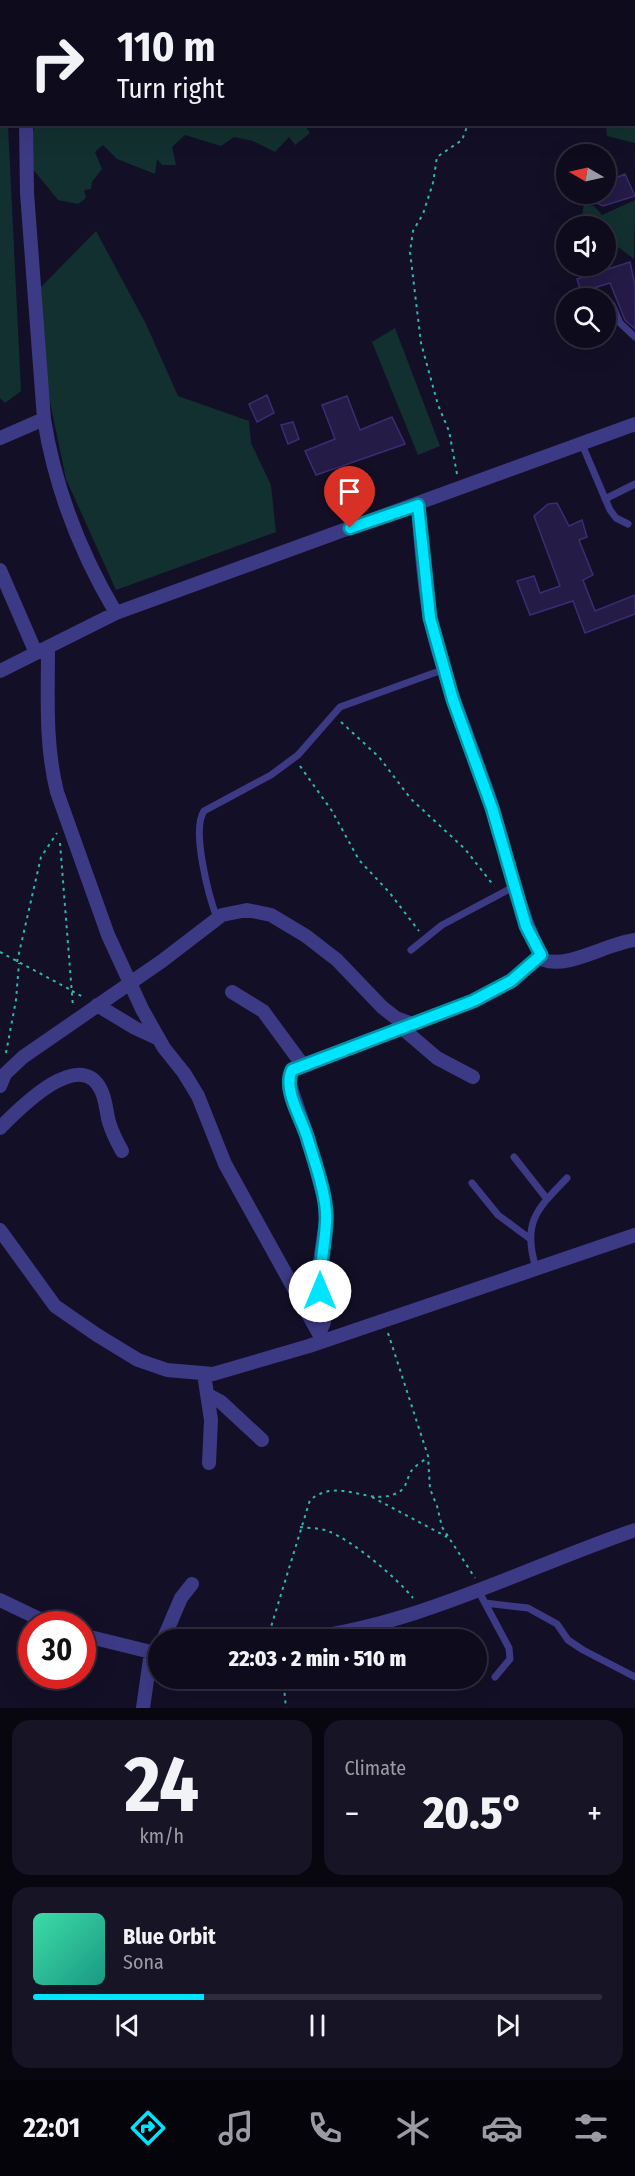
<!DOCTYPE html>
<meta charset="utf-8">
<style>
body{margin:0;font-family:"Fira Sans Condensed",sans-serif;background:#171425;color:#f1f3f6;height:100vh;display:flex;flex-direction:column;font-size:22px;white-space:nowrap}
*{box-sizing:border-box;margin:0}
p{font-size:20px;color:#9b9ba3}
.icon{flex:none;width:33px;height:33px;fill:none;stroke:currentColor;stroke-width:2;stroke-linecap:round;stroke-linejoin:round}
.map{position:relative;height:1708px;overflow:hidden}
.drawer{display:flex;flex-direction:column;gap:12px;padding:12px;background:#08060f;flex:1}
.drawer>*{flex:none}
.banner{position:absolute;left:0px;top:0px;width:636px;height:126px;box-shadow:0 6px 24px #0002,0 0 0 2px #2e2b3b;background:#0e0b1c;color:#f1f3f6;overflow:hidden}
.needle{width:39px;rotate:279deg}
.tools{position:absolute;left:556px;top:144px;display:grid;gap:12px}
.tools a{display:grid;place-items:center;width:60px;height:60px;border-radius:50%;background:#0e0b1c;box-shadow:0 6px 24px #0002,0 0 0 2px #2e2b3b;font-size:30px}
.speed{position:absolute;left:18px;top:1611px;display:flex;gap:12px;font-size:30px;font-weight:700;text-align:center}
.speed>*{display:grid;place-content:center;width:78px;height:78px;border-radius:50%;background:#0e0b1c;box-shadow:0 6px 24px #0002,0 0 0 2px #2e2b3b;line-height:1}
.speed .limit{border:9px solid #d22;background:#fff;color:#111}
.pin{position:absolute;display:grid;place-items:center;width:51px;height:51px;color:#fff;margin:-62px -26px;border-radius:50% 50% 50% 0;rotate:-45deg;box-shadow:0 0 6px #0007}
.pin .icon{rotate:45deg}
.me{position:absolute;width:66px;margin:-33px;rotate:0deg;stroke-linejoin:round;filter:drop-shadow(0 0 4px #0008)}
.turn{display:flex;align-items:center;gap:21px;height:126px;padding:0 18px;font-size:27px}
.turn .icon{width:78px;height:78px;stroke-width:2.5}
.turn b{display:block;font-size:42px;line-height:51px}
.big{font-size:45px;font-weight:800;line-height:1.1}
.drawer .tile{flex:1;display:flex;flex-direction:column;justify-content:center;gap:9px;min-width:0;padding:0 21px;border-radius:18px;background:#171425}
.drawer .dial{align-items:center;gap:0}
.dial b{font-size:78px;line-height:1}
.song{display:flex;align-items:center;gap:18px}
.cover{width:72px;height:72px;border-radius:9px;background:linear-gradient(135deg,hsl(160 70% 55%),hsl(170 70% 35%))}
.played{height:6px;border-radius:3px;background:linear-gradient(90deg,#00e5ff 30%,#2e2b3b 30%)}
.keys{display:flex;justify-content:space-around;direction:ltr}
.heat{display:flex;justify-content:space-between;align-items:center;font-size:33px;direction:ltr}
.drawer .tiles{flex:1;display:grid;gap:12px;grid-template-columns:1fr 1fr}
.tile:last-child{grid-column:span 2}
.trip{position:absolute;left:148px;top:1629px;width:339px;height:60px;border-radius:30px;background:#0e0b1c;box-shadow:0 6px 24px #0002,0 0 0 2px #2e2b3b;font-weight:800;line-height:60px;text-align:center}
.tabs{display:flex;height:96px;justify-content:space-around;align-items:center;background:#06040b;color:#9b9ba3}
.tabs .icon{width:42px;height:42px}
.tabs .on{color:#00e5ff}
.tabs b{font-size:27px;color:#f1f3f6}
.map>svg:first-child{display:block}
</style>
<div class="map">
<svg width="635" height="1708" viewBox="0 0 635 1708">
<rect width="100%" height="100%" fill="#130f26"/>
<!-- green -->
<path fill="#12302f" d="M0,0L2,124L8,125L21,391L5,403L0,398Z
M635,81V143L607,136L606,125L634,124Z
M35,124H304L310,133L295,145L289,137L275,152L253,141L234,137L221,146L185,135L172,147L176,165H162L157,159L155,174L117,159L103,145L95,152L102,169L92,182L91,189L84,190L86,198L78,204L58,200L32,168L31,140Z
M635,200L634,259L618,247L614,235L606,243V226H580L584,204L594,206L602,215Z
M96,231L146,324L178,396L249,421L251,443L271,485L276,532L116,590L66,479L45,378L41,287Z
M395,328L440,446L418,455L372,342Z"/>
<!-- building -->
<path fill="#241b47" stroke="#3b2d73" stroke-width="1.5" d="M625,174L635,196L603,206L578,194H606V182Z
M630,262L635,285V329L625,320L610,283L581,292L577,279Z
M267,395L274,413L257,422L249,404Z
M347,396L360,430L392,417L405,444L316,475L305,451L335,439L322,405Z
M293,422L299,439L288,444L281,425Z
M557,503L569,526L582,520L587,537L579,540L593,575L583,580L595,611L635,595V614L585,633L573,601L530,615L517,581L534,576L540,593L560,586L534,516L548,504Z"/>
<g fill="none" stroke-linecap="round" stroke-linejoin="round">
<!-- path -->
<path stroke="#2fb8b0" stroke-width="2" stroke-dasharray="3 4.5" stroke-linecap="butt" d="M341,0L342,2
M366,0V2
M457,474L449,431L438,405L421,343L410,252L413,231L423,214L433,183L437,157L462,140L468,124
M341,722L379,757L411,799L465,849L494,886
M300,766L332,811L359,860L389,892L419,931
M60,843L73,1007
M0,952L71,990
M17,962L41,857L57,833
M72,991L85,998
M6,1053L16,1000L19,963
M388,1333L428,1456L430,1489L437,1506L442,1527L475,1578
M372,1497L447,1537
M300,1527C309,1528 320,1528 328,1531C353,1541 396,1577 413,1598
M267,1640L310,1500C340,1476 368,1507 397,1493C408,1488 406,1478 412,1470C416,1465 423,1461 427,1458
M283,1678L286,1708"/>
<!-- service -->
<path stroke="#3d3a85" stroke-width="7" d="M0,3L2,0
M612,305L620,323L635,337
M581,442L610,510L616,518L628,524
M605,499L635,484
M217,918C209,897 191,830 204,811L271,775L298,755L340,707L445,669
M411,950L442,925L515,886
M514,1157L547,1199
M472,1183L498,1215L529,1238
M536,1268C522,1223 536,1210 567,1178
M478,1590L509,1648L510,1659L495,1677
M485,1603L528,1608L557,1624L568,1640L583,1650L635,1677"/>
<!-- minor -->
<path stroke="#3d3a85" stroke-width="14" d="M23,0V2
M619,0L620,2
M450,2L454,0
M634,42L635,44
M0,90L2,91
M26,124L27,193L44,419C55,488 81,554 116,613
M0,438L44,419
M418,505C421,542 423,581 430,618C444,684 473,746 493,809C509,861 518,913 544,960C568,969 608,943 635,940
M0,570L36,653
M48,648C48,697 45,744 57,792L108,935L142,1009L164,1048L184,1073L198,1096L225,1164L323,1341
M0,671L116,613L635,424
M232,992L263,1011L302,1064
M97,1005L135,1028L159,1039
M402,1028L437,1058L473,1077
M0,1086L5,1074L23,1057L162,961L222,915L247,910L271,915L306,936L337,960L382,1007L396,1018L413,1024
M0,1128C19,1109 80,1046 101,1090C106,1100 106,1111 109,1122C112,1132 117,1142 122,1151
M0,1230L55,1306L97,1335L138,1360L167,1370L213,1374L309,1346L635,1235
M319,1334L324,1322L319,1268L326,1221L325,1202L308,1138L290,1085L292,1069L473,1001L511,981L541,955
M204,1374L211,1420L209,1463
M208,1395L221,1402L262,1440
M0,1600L50,1624
M82,1635L151,1652L159,1651
M163,1640L181,1598L192,1584
M289,1640C411,1629 521,1569 635,1530
M143,1708L151,1652"/>
</g>
<g fill="none" stroke-linecap="round" stroke-linejoin="round">
<defs>
<path id="route" d="M320,1291C319,1267 325,1246 326,1222C328,1199 315,1163 308,1140C303,1120 282,1090 292,1070L473,1001L511,981L541,955L526,926L492,808L453,700L430,618L418,505L350,528"/>
</defs>
<!-- route casing -->
<use href="#route" stroke="#0095a6" stroke-width="15"/>
<!-- route -->
<use href="#route" stroke="#00e5ff" stroke-width="10"/>
</g>
</svg>
<div class="tools">
<a><svg class="needle" viewBox="-14 -14 28 28"><path d="M0-13l5 13h-10z" fill="#e53935"/><path d="M0 13l5-13h-10z" fill="#9b9ba3"/></svg></a>
<a><svg class="icon" aria-label="sound" viewBox="0 0 24 24"><path d="M4 9h4l5-4v14l-5-4H4zM17 9q2 3 0 6"/></svg></a>
<a><svg class="icon" aria-label="search" viewBox="0 0 24 24"><circle cx="10" cy="10" r="6"/><path d="M15 15l6 6"/></svg></a>
</div>
<div class="speed"><div class="limit">30</div></div>
<div class="pin" style="left:350px;top:528px;background:#d93025"><svg class="icon" aria-label="arrive" viewBox="0 0 24 24"><path d="M6 21V4h12l-3 4 3 4H6"/></svg></div>
<svg class="me" style="left:320px;top:1291px" viewBox="-20 -20 40 40"><circle r="19" fill="#fff"/><path d="M0-13L10 11 0 6-10 11z" fill="#00e5ff"/></svg>
<div class="trip">22:03 · 2 min · 510 m</div>
<div class="banner">
<div class="turn"><svg class="icon" aria-label="right" viewBox="0 0 24 24"><path d="M7 20v-9h11M14 6l5 5-5 5"/></svg><div><b>110 m</b>Turn right</div></div>
</div>
</div>
<section class="drawer">
<div class="tiles">
<div class="tile dial"><b>24</b><p>km/h</p></div>
<div class="tile"><p>Climate</p>
<div class="heat"><a>−</a><b class="big">20.5°</b><a>+</a></div>
</div>
<div class="tile">
<div class="song"><i class="cover"></i><div><b>Blue Orbit</b><p>Sona</p></div></div>
<div class="played"></div>
<div class="keys"><svg class="icon" aria-label="previous" viewBox="0 0 24 24"><path d="M18 5L8 12l10 7zM5 5v14"/></svg><svg class="icon" aria-label="pause" viewBox="0 0 24 24"><path d="M8 5v14M16 5v14"/></svg><svg class="icon" aria-label="next" viewBox="0 0 24 24"><path d="M6 5l10 7-10 7zM19 5v14"/></svg></div>
</div>
</div>
</section>
<nav class="tabs">
<b>22:01</b>
<svg class="icon on" aria-label="directions" viewBox="0 0 24 24"><path d="M12 3l9 9-9 9-9-9zM9 14v-3h6M13 9l2 2-2 2"/></svg>
<svg class="icon" aria-label="music" viewBox="0 0 24 24"><path d="M9 18V5l10-2v13"/><circle cx="6" cy="18" r="3"/><circle cx="16" cy="16" r="3"/></svg>
<svg class="icon" aria-label="phone" viewBox="0 0 24 24"><path d="M5 4h4l2 5-3 2q2 4 5 5l2-3 5 2v4C11 20 4 13 5 4z"/></svg>
<svg class="icon" aria-label="climate" viewBox="0 0 24 24"><path d="M12 3v18M4 7l16 10M4 17L20 7"/></svg>
<svg class="icon" aria-label="car" viewBox="0 0 24 24"><path d="M5 17H2v-5l4-1 3-4h7l3 4 3 1v5h-3M9 17h6M6 11h13"/><circle cx="7" cy="17" r="2"/><circle cx="17" cy="17" r="2"/></svg>
<svg class="icon" aria-label="filters" viewBox="0 0 24 24"><path d="M4 7h16M4 17h16"/><circle cx="9" cy="7" r="2"/><circle cx="15" cy="17" r="2"/></svg>
</nav>
